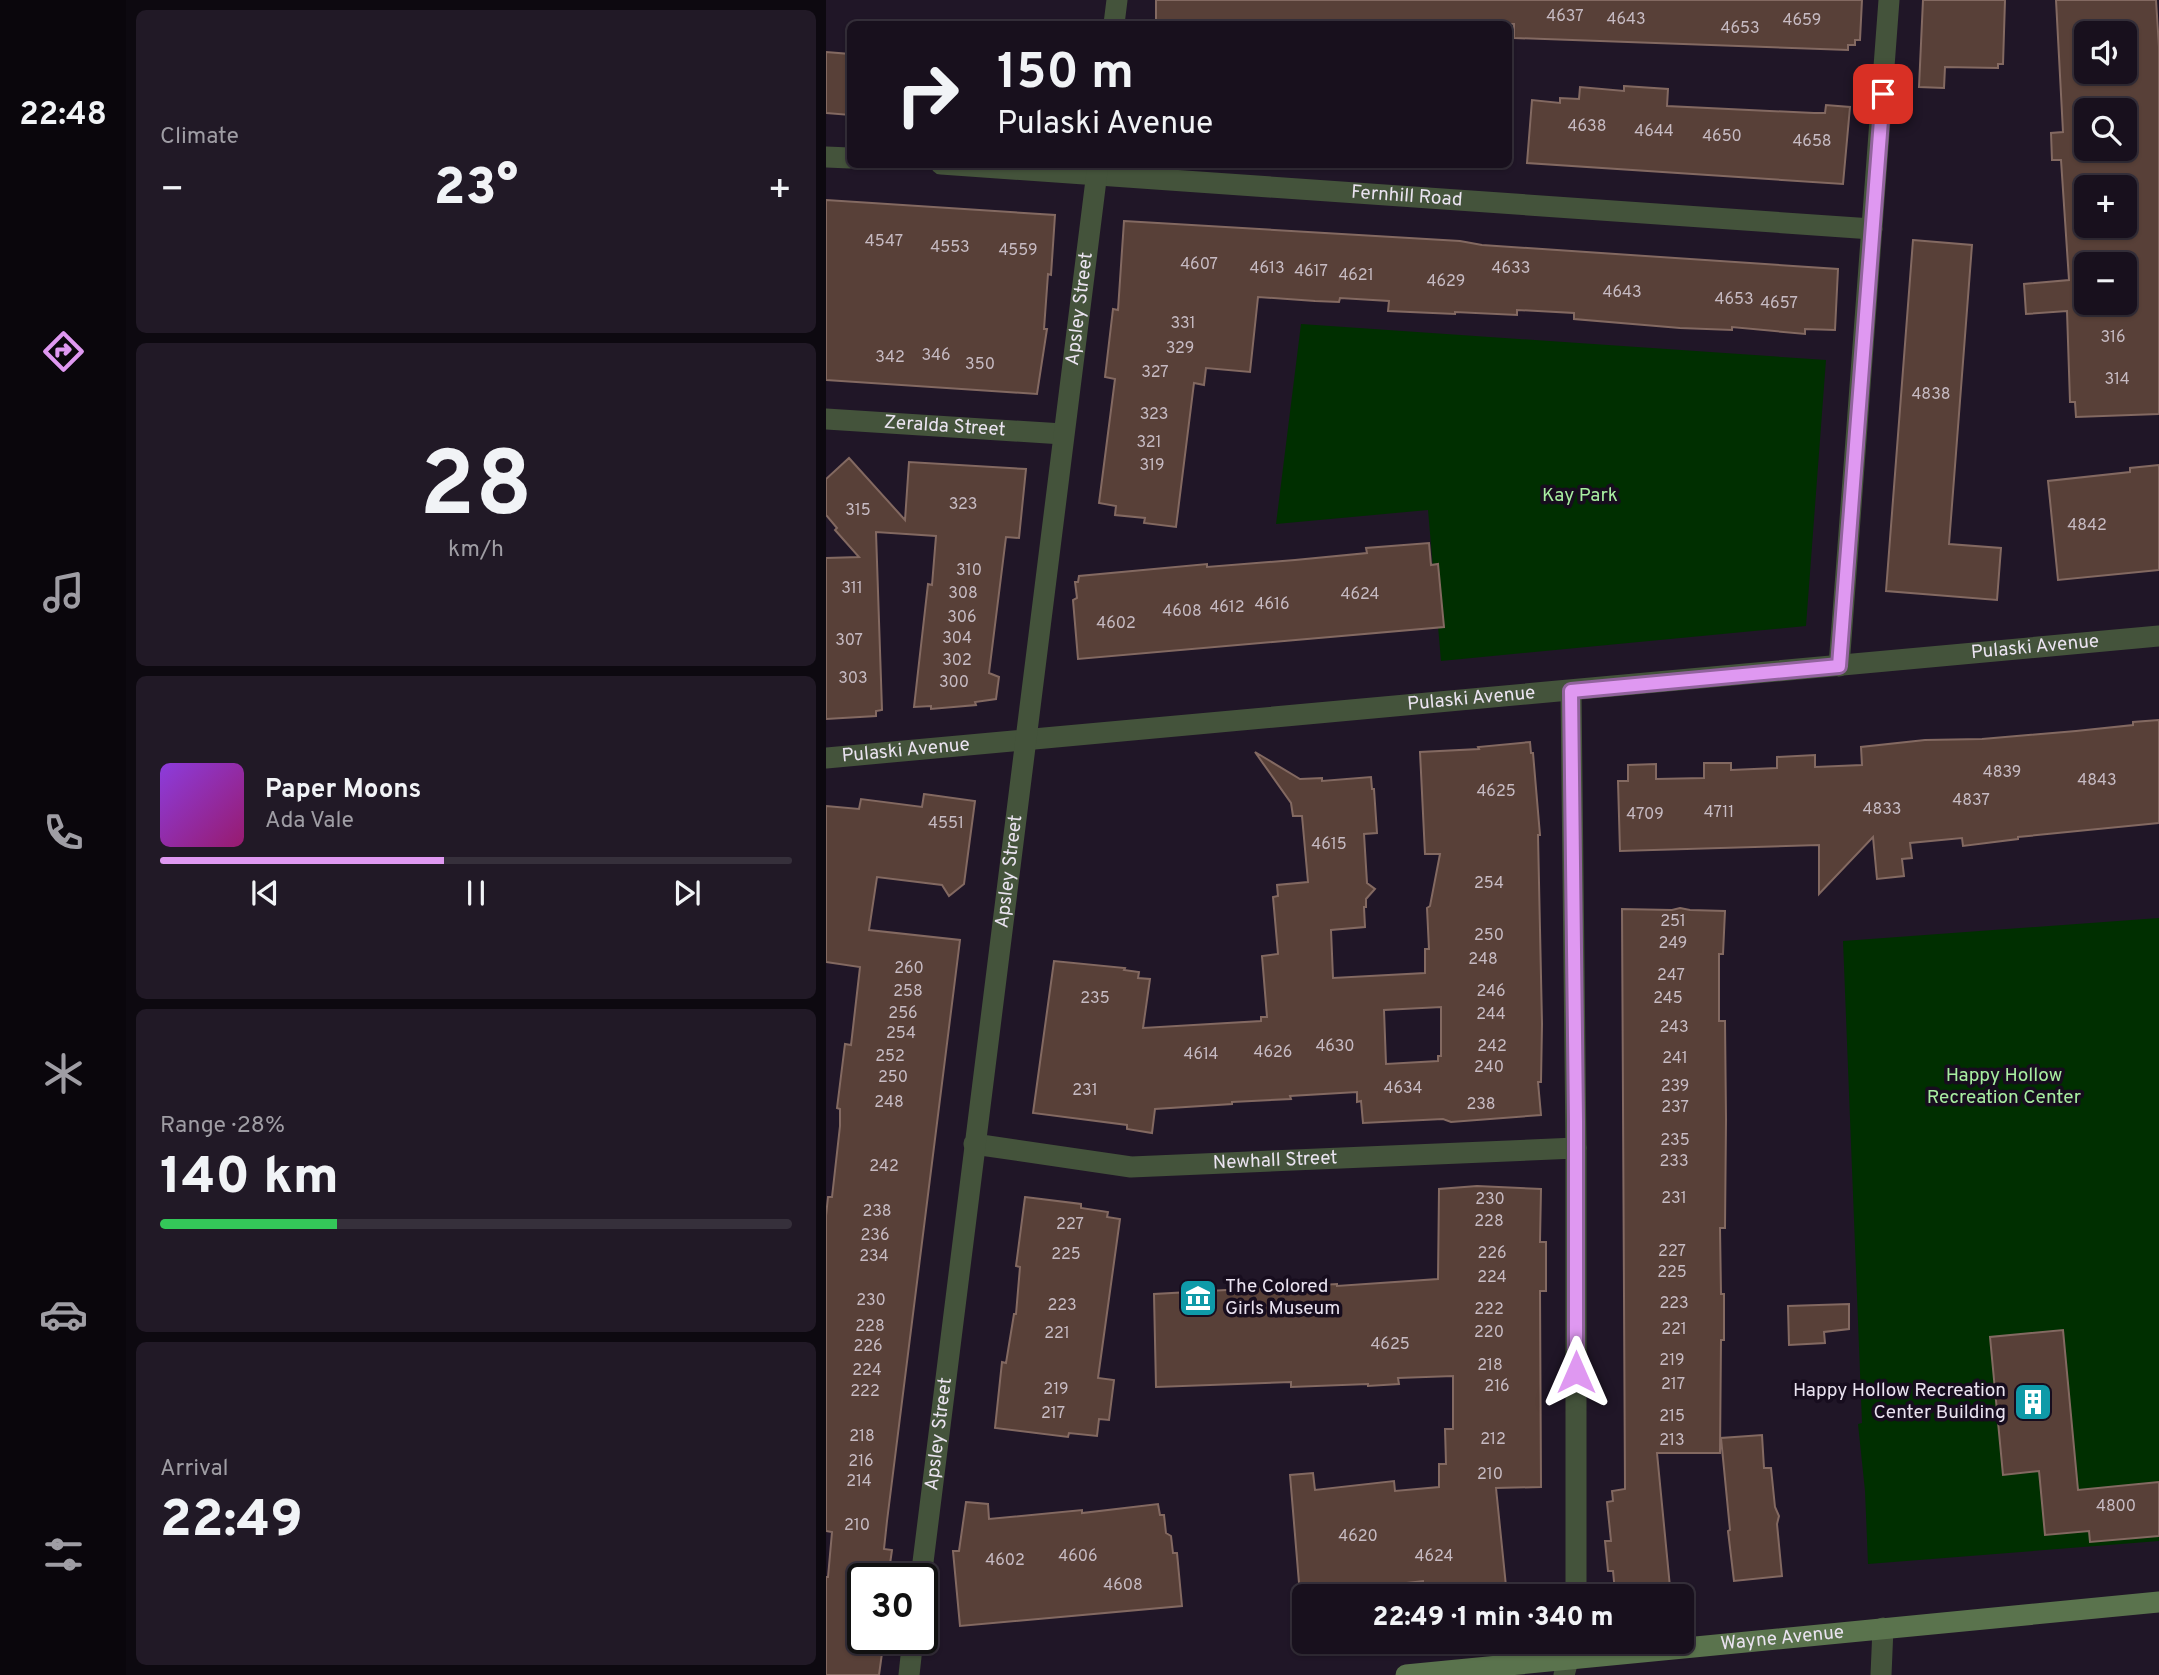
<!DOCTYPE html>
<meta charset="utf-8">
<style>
body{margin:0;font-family:Overpass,sans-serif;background:#211926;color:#f1f3f6;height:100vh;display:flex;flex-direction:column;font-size:26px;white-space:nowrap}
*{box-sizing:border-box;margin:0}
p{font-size:23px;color:#9f9da4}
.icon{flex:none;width:38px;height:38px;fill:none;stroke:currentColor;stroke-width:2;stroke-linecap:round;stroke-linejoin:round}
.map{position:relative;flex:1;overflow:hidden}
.sheet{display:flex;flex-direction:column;gap:10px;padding:10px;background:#0d0910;width:700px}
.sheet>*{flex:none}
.hud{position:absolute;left:21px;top:21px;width:665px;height:147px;border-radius:10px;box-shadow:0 2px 5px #0004,0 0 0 2px #36303b;background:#18101d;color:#f1f3f6;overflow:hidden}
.fabs{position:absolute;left:1248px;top:21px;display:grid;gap:14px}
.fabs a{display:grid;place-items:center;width:63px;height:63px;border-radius:10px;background:#18101d;box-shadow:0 2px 5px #0004,0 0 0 2px #36303b;font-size:35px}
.speed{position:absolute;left:21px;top:1563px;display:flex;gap:14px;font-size:35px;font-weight:700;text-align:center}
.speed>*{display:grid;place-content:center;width:91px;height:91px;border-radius:50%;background:#18101d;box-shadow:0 2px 5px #0004,0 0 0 2px #36303b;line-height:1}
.speed .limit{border:4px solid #111;border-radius:10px;background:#fff;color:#111}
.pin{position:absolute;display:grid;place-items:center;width:60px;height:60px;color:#fff;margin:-30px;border-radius:14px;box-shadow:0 4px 10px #0006}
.me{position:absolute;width:77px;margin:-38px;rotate:0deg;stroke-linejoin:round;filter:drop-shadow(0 0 5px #0008)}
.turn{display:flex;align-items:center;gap:24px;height:147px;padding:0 35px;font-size:32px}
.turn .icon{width:91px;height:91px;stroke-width:2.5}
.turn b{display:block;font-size:49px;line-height:60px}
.big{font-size:52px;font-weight:800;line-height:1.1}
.sheet .tile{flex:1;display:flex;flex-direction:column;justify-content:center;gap:10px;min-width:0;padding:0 24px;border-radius:10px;background:#211926}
.sheet .dial{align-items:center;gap:0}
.dial b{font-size:91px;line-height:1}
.song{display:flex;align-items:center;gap:21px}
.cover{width:84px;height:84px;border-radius:10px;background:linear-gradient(135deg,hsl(270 70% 55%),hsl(320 70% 35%))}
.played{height:7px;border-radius:4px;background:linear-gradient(90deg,#df98f1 45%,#36303b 45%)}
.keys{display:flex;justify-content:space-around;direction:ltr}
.heat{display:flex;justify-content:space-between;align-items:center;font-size:38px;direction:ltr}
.charge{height:10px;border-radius:5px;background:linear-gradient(90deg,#34c759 28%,#36303b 0)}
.trip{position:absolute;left:466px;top:1584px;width:402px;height:70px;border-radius:10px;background:#18101d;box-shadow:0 2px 5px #0004,0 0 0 2px #36303b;font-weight:800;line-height:70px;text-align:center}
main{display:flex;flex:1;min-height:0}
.tab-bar{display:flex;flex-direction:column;width:126px;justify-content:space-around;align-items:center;background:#0a060c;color:#9f9da4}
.tab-bar .icon{width:49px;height:49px}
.tab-bar .on{color:#df98f1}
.tab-bar b{font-size:32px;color:#f1f3f6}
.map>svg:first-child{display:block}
</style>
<main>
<nav class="tab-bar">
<b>22:48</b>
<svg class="icon on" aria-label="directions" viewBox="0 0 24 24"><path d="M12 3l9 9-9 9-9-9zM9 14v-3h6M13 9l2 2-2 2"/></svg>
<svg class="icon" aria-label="music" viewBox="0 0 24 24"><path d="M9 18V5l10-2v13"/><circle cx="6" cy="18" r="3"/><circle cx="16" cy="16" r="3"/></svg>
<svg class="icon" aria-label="phone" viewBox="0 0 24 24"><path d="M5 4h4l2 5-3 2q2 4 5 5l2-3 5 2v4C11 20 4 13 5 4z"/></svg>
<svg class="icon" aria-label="climate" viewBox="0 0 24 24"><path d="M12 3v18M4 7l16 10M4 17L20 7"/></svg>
<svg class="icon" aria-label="car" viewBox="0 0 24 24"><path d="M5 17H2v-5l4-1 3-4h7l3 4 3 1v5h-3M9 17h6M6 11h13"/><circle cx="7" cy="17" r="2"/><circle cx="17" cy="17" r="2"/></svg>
<svg class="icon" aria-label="filters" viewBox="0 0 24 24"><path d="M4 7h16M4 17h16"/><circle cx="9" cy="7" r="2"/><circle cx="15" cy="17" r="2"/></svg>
</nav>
<section class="sheet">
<div class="tile"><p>Climate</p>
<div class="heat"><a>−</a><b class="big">23°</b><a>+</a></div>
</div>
<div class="tile dial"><b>28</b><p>km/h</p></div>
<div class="tile">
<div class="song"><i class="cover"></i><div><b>Paper Moons</b><p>Ada Vale</p></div></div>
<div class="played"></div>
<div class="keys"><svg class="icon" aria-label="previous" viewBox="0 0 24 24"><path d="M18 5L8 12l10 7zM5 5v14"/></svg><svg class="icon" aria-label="pause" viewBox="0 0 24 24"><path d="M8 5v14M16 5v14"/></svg><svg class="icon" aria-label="next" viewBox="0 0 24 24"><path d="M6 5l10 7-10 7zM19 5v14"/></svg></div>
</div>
<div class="tile"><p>Range · 28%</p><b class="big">140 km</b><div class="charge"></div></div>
<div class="tile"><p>Arrival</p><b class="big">22:49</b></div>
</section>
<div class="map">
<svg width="1333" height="1675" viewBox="0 0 1333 1675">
<rect width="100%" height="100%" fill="#201627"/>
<!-- green -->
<path fill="#002f00" d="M475,324L1000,360L980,626L615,661L602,510L450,524Z
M1333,918V1541L1042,1564L1039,1491L1032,1424L1036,1423L1017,941Z"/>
<!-- building -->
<path fill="#584038" stroke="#836961" stroke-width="2" fill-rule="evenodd" d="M330,0H1036L1034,40H1029V45H1022V50L688,38V24H330Z
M1097,0H1179L1177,64H1172V68L1119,67L1118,88L1093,87Z
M1230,0H1330L1333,47V414L1250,417L1249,402H1244L1241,311L1200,314L1198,284L1243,280L1235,160H1226L1225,133L1237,132ZM1260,33H1298V72H1260ZM1260,110H1298V149H1260ZM1260,187H1298V226H1260ZM1260,264H1298V303H1260Z
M0,52L24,54V115L0,113Z
M798,86L842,89L841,106L988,113H999L1000,105L1024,107L1017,184L701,163L706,100L734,103V98L753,99L754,87L798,91Z
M0,200L229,215L225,275L222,274L218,329H221L211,394L0,380Z
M298,221L634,241L656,245L1012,269L1009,330L979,329V334L906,327V330L854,328L748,319V313L691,310V315L629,312V314L562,311L563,301L514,298L513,302L489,301L432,297L424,372L380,368L378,385L368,383L350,527L318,523L319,518L289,515L290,506L273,503L289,379L279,377L287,309L292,310Z
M1087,240L1146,245L1123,544L1175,548L1171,600L1060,591Z
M23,458L79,520L83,462L200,469L193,538L180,537L163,673L173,677L170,699L149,702L150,705L105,709V706L88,707L102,584L106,585L110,536L50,532L56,710L50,711V716L0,719V558L33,557L9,530L11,528L0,515V479Z
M1333,465V570L1232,580L1222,481L1304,472V468Z
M603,543L605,565L612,564L618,627L252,659L247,600L251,598L249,582H252L253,576L381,564V567L469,560L541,553L540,548Z
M1333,720V823L1192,837V839L1137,846L1136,838L1084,843L1086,858L1076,859L1078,876L1051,879L1047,837L993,894V845L794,851L792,781H802V765L830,764V779L878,778V763H905V770L951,768V757L989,755V767L1036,765L1035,747L1099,740L1156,739L1250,731L1307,725V722Z
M704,742L705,753H707L714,835H712L716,1024L715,1082H712L715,1115L625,1122L617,1119L537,1123L535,1101L531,1102V1092L464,1096L465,1099L406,1102V1104L329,1109L326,1133L301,1129V1125L207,1113L228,961L299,968L298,970L313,972L312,978L324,979L317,1028L435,1021V1017H441L436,956L452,954L447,897L452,896L451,885L482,882L476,816H467L465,803L429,752L474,779L496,778V781L545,777L546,789H548L551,833L538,834L541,883L549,889L540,899V907H538L539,927L505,930L507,978L599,973V949H603L601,908L604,906L614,854H599L594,752L653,749L652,747ZM615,1007V1056H612V1061L560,1064L558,1010Z
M98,794L149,801L138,884L123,896L116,885L51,877L43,930L134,940L61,1521L58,1549L66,1550L62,1578H37V1638H55L54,1646H57L53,1675H0V1577H2L6,1532L0,1531V1216L2,1197H6L14,1126V1109L11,1108L19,1044L25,1045L34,967L0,962V806L33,809L35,799L96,807Z
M854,908L864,910L899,911L897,954H893V1021H899L900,1119L899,1228H894L895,1294H898V1340H895L894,1453H831L844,1587L789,1592L787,1571H782L779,1541H785L781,1502L787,1501L786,1491L799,1489L796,909L846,910Z
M651,1186L715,1189L714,1242H720V1291H714L715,1487L670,1488L681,1596H598L597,1581L474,1595L464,1475L487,1473L489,1490L568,1481L569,1491L613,1487V1464H620L619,1429H627V1376L572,1378L573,1384L542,1386V1384L465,1387V1382L330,1387L328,1294L511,1284V1286L612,1279L613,1189Z
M199,1197L255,1204V1208L282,1212L281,1217L294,1219L272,1378L288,1380L283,1420L273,1419L271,1436L243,1433L242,1437L169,1428L176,1362L180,1363L188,1314H190L194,1267L190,1266Z
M1023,1304V1329L998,1332L999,1343L963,1345L962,1306Z
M1237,1330L1252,1490L1333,1482V1536L1264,1542L1263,1531L1219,1535L1213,1471L1177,1475L1164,1337Z
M936,1435L938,1468H945L949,1507L953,1516L951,1524L956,1576L908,1581L902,1531L904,1530L895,1438Z
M140,1502L162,1504L163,1519L256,1510V1513L332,1504L334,1515H338L340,1533L345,1536L347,1553H351L356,1606L134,1626L127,1551H133Z"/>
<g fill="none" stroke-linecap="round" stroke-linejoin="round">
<!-- minor -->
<g stroke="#44533b" stroke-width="21">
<path d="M288,24L291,0"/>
<path d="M0,157L24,158"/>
<path id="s1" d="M115,164L1046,229"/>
<path id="s2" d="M0,419L237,434"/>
<path d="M1013,666L1063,0"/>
<path d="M745,691L750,1148V1596"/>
<path id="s3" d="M0,758L1333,636"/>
<path id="s4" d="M148,1144L305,1167L750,1148"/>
<path id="s5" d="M95,1578L272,164"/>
<path d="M83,1675L87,1638"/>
<path d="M738,1675L747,1642"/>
<path d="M1055,1675L1057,1628"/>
</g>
<!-- secondary -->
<path stroke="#5a734d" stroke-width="21" id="s6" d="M580,1675L1333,1602"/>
</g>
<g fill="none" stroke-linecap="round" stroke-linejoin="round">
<defs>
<path id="route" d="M750,1372V1121L745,691L1013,666L1057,94"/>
</defs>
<!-- route casing -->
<use href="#route" stroke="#91639d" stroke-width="18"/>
<!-- route -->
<use href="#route" stroke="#df98f1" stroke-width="12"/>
</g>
<!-- icons -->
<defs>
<symbol id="museum-square" viewBox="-11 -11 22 22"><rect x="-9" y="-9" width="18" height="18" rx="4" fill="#0f9aa8" stroke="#170d1e"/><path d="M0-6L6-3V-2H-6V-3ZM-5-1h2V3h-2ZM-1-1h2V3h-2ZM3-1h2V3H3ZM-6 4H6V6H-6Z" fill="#fff"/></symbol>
<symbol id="building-square" viewBox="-11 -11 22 22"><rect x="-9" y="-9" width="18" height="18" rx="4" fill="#0f9aa8" stroke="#170d1e"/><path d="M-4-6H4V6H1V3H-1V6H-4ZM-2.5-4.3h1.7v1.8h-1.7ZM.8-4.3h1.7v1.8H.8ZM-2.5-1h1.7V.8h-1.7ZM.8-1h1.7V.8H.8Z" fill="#fff"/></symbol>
</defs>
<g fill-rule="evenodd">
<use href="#museum-square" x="350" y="1276" width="44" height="44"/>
<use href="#building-square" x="1185" y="1380" width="44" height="44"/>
</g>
<g text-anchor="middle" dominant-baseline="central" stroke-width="7" stroke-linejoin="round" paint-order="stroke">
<!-- number labels -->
<g font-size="16" fill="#c6bac2">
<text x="739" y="17">4637</text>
<text x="800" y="20">4643</text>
<text x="976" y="21">4659</text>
<text x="914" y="29">4653</text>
<text x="761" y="127">4638</text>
<text x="828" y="132">4644</text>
<text x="896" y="137">4650</text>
<text x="986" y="142">4658</text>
<text x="58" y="242">4547</text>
<text x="124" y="248">4553</text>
<text x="192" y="251">4559</text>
<text x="373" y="265">4607</text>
<text x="441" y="269">4613</text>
<text x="685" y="269">4633</text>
<text x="485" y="272">4617</text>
<text x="530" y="276">4621</text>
<text x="620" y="282">4629</text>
<text x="796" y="293">4643</text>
<text x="908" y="300">4653</text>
<text x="953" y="304">4657</text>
<text x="357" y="324">331</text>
<text x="1287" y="338">316</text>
<text x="354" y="349">329</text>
<text x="110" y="356">346</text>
<text x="64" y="358">342</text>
<text x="154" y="365">350</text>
<text x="329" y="373">327</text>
<text x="1291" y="380">314</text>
<text x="1105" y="395">4838</text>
<text x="328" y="415">323</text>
<text x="323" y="443">321</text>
<text x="326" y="466">319</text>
<text x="137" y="505">323</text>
<text x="32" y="511">315</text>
<text x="1261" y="526">4842</text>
<text x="143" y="571">310</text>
<text x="26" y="589">311</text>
<text x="137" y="594">308</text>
<text x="534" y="595">4624</text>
<text x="446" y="605">4616</text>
<text x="401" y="608">4612</text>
<text x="356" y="612">4608</text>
<text x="136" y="618">306</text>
<text x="290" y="624">4602</text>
<text x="131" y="639">304</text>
<text x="23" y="641">307</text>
<text x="131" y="661">302</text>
<text x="27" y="679">303</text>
<text x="128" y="683">300</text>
<text x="1176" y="773">4839</text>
<text x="1271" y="781">4843</text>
<text x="670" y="792">4625</text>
<text x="1145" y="801">4837</text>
<text x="1056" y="810">4833</text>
<text x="893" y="813">4711</text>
<text x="819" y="815">4709</text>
<text x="120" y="824">4551</text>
<text x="503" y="845">4615</text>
<text x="663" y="884">254</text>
<text x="847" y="922">251</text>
<text x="663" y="936">250</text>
<text x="847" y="944">249</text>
<text x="657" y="960">248</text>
<text x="83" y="969">260</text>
<text x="845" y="976">247</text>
<text x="82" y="992">258</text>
<text x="665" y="992">246</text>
<text x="269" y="999">235</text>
<text x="842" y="999">245</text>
<text x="77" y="1014">256</text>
<text x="665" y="1015">244</text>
<text x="848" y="1028">243</text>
<text x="75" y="1034">254</text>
<text x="509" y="1047">4630</text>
<text x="666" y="1047">242</text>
<text x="447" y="1053">4626</text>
<text x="375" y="1055">4614</text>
<text x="64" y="1057">252</text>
<text x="849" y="1059">241</text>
<text x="663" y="1068">240</text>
<text x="67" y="1078">250</text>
<text x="849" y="1087">239</text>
<text x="577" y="1089">4634</text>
<text x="259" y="1091">231</text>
<text x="63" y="1103">248</text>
<text x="655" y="1105">238</text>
<text x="849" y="1108">237</text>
<text x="849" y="1141">235</text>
<text x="848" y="1162">233</text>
<text x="58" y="1167">242</text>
<text x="848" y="1199">231</text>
<text x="664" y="1200">230</text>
<text x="51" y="1212">238</text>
<text x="663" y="1222">228</text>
<text x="244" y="1225">227</text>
<text x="49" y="1236">236</text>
<text x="846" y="1252">227</text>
<text x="666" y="1254">226</text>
<text x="240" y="1255">225</text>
<text x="48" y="1257">234</text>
<text x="846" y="1273">225</text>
<text x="666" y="1278">224</text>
<text x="45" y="1301">230</text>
<text x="848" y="1304">223</text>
<text x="236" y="1306">223</text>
<text x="663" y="1310">222</text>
<text x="44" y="1327">228</text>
<text x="848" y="1330">221</text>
<text x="663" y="1333">220</text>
<text x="231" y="1334">221</text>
<text x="564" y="1345">4625</text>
<text x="42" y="1347">226</text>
<text x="846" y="1361">219</text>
<text x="664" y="1366">218</text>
<text x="41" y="1371">224</text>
<text x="847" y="1385">217</text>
<text x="671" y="1387">216</text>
<text x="230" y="1390">219</text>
<text x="39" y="1392">222</text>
<text x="227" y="1414">217</text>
<text x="846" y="1417">215</text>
<text x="36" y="1437">218</text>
<text x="667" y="1440">212</text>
<text x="846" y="1441">213</text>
<text x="35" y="1462">216</text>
<text x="664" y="1475">210</text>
<text x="33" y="1482">214</text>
<text x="1290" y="1507">4800</text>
<text x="31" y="1526">210</text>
<text x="532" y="1537">4620</text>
<text x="252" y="1557">4606</text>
<text x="608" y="1557">4624</text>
<text x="179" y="1561">4602</text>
<text x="297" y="1586">4608</text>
</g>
<!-- street labels -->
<g font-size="19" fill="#eae3f0" stroke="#170d1e">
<text stroke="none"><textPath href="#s1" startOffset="467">Fernhill Road</textPath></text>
<text stroke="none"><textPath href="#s5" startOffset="1279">Apsley Street</textPath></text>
<text stroke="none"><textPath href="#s2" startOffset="119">Zeralda Street</textPath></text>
<text stroke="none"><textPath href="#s3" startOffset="1214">Pulaski Avenue</textPath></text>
<text stroke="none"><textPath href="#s3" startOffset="648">Pulaski Avenue</textPath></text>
<text stroke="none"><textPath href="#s3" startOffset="80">Pulaski Avenue</textPath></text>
<text stroke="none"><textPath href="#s5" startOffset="712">Apsley Street</textPath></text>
<text stroke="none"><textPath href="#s4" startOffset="303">Newhall Street</textPath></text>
<text stroke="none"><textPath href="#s5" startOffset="145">Apsley Street</textPath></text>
<text stroke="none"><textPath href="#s6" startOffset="378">Wayne Avenue</textPath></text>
</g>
<!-- park labels -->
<g font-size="19" fill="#a8eea1" stroke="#170d1e">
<text x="754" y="496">Kay Park</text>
<text x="1178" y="1076">Happy Hollow<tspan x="1178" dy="22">Recreation Center</tspan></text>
</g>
<!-- poi labels -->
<g font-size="19" fill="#eae3f0" stroke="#170d1e" text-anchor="start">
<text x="399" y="1287">The Colored<tspan x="399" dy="22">Girls Museum</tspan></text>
<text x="1180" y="1391" text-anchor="end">Happy Hollow Recreation<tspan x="1180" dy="22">Center Building</tspan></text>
</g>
</g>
</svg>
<div class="fabs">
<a><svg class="icon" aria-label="sound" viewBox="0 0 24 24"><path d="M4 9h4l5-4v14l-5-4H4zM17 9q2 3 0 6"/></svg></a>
<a><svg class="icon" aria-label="search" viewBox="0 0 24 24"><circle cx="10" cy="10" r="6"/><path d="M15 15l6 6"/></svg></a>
<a>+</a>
<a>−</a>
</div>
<div class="speed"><div class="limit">30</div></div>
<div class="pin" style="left:1057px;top:94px;background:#d93025"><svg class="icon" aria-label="arrive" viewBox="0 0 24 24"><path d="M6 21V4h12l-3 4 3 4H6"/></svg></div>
<svg class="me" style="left:750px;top:1372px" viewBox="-20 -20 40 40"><path d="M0-17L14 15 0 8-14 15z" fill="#df98f1" stroke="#fff" stroke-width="4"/></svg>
<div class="trip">22:49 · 1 min · 340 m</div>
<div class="hud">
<div class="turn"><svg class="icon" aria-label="right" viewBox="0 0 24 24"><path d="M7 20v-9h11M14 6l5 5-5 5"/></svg><div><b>150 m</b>Pulaski Avenue</div></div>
</div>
</div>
</main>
